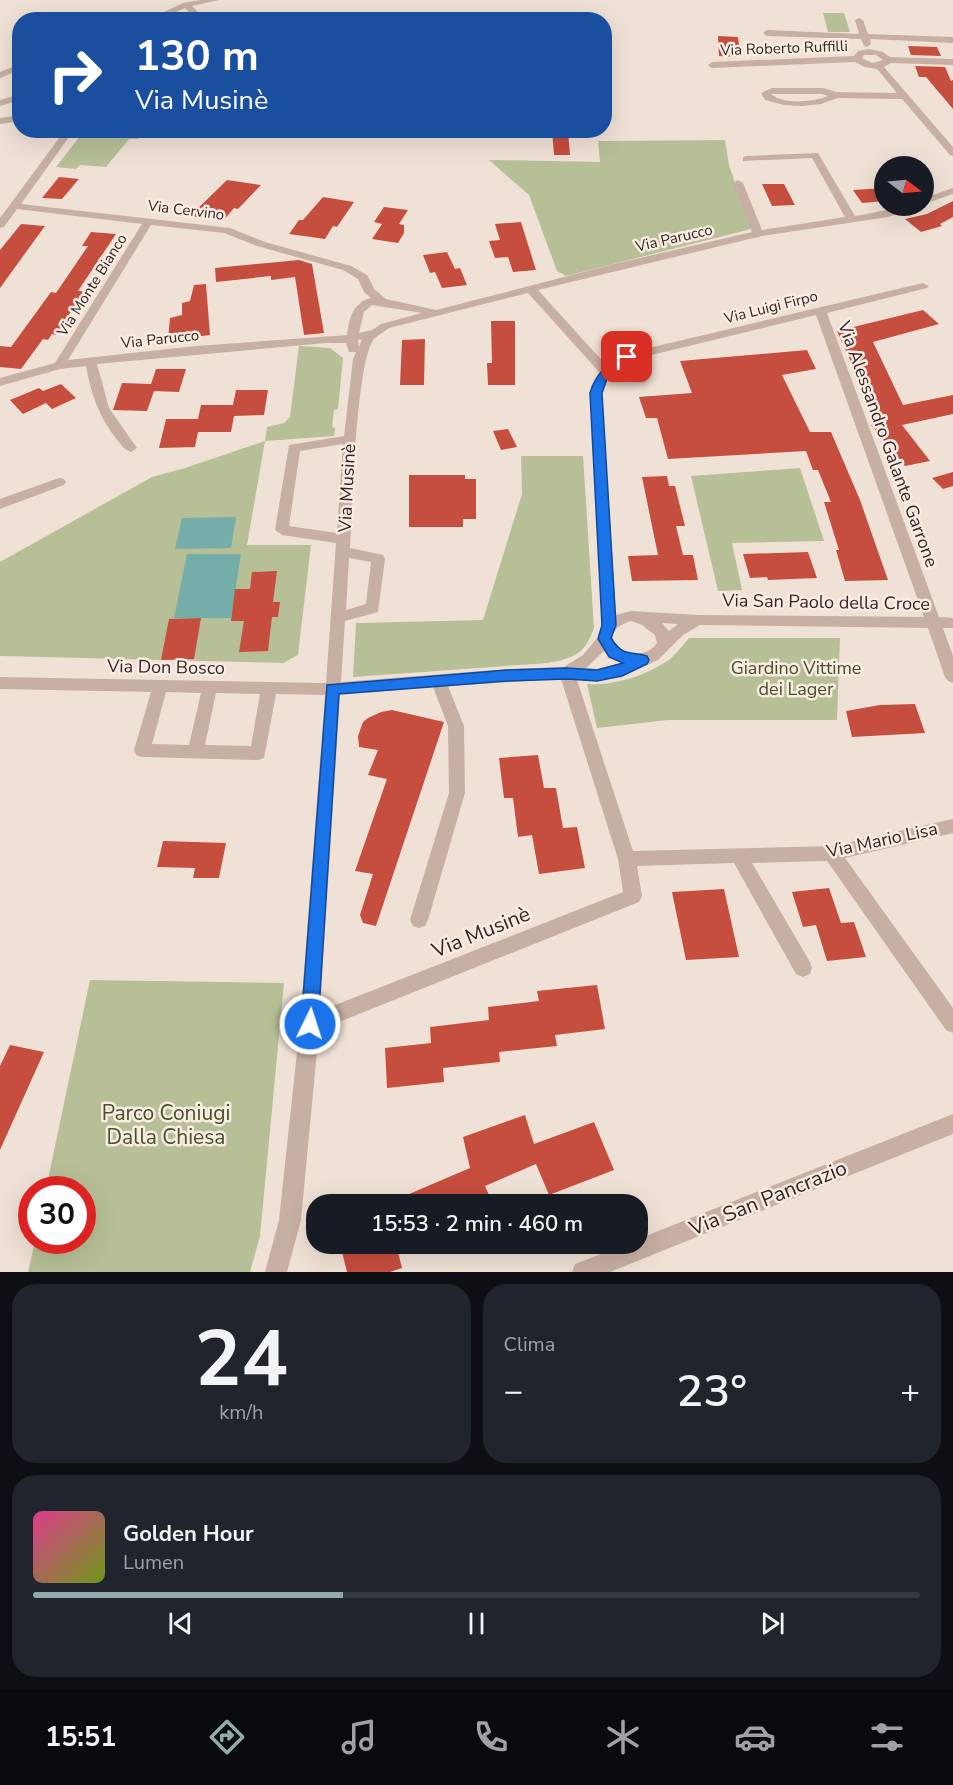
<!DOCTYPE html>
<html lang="it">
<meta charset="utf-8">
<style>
body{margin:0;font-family:"Nunito Sans",sans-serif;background:#20242c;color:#f1f3f6;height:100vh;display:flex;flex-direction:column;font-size:22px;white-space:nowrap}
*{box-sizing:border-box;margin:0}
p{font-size:20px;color:#9ea1a6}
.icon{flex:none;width:33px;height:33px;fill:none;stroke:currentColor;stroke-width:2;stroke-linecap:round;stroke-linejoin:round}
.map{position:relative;height:1272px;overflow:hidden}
.drawer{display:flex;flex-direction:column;gap:12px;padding:12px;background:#0d0f14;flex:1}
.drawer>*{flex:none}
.top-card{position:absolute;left:12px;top:12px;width:600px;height:126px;border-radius:24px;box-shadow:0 6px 24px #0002;background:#1a4fa0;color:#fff;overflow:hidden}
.needle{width:39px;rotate:106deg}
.buttons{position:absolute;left:874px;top:156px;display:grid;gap:12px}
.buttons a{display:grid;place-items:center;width:60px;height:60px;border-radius:50%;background:#171b24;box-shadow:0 6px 24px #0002;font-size:30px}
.speed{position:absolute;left:18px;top:1176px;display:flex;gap:12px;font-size:30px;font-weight:700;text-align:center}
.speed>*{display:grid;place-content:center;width:78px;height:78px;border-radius:50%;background:#171b24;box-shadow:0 6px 24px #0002;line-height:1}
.speed .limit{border:9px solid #d22;background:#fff;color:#111}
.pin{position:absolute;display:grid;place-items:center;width:51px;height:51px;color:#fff;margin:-26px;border-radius:12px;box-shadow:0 3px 9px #0006}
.me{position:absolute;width:66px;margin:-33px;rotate:4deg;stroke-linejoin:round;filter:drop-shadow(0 0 4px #0008)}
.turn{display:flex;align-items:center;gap:21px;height:126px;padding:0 24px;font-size:27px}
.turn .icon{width:78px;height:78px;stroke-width:2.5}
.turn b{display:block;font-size:42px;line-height:51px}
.big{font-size:45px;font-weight:600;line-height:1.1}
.drawer .card{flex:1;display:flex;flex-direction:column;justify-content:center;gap:9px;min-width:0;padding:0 21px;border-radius:24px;background:#20242c}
.drawer .dial{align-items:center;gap:0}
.dial b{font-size:78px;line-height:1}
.song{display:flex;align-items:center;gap:18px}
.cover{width:72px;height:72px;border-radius:9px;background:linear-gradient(135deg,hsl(330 70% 55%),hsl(80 70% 35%))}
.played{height:6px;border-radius:3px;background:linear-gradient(90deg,#91abab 35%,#363941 35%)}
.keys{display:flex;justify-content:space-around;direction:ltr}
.heat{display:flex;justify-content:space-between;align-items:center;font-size:33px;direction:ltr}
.drawer .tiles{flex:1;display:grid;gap:12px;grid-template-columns:1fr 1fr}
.card:last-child{grid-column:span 2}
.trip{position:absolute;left:306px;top:1194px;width:342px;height:60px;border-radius:24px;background:#171b24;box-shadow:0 6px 24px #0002;font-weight:600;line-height:60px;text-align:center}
.dock{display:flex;height:96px;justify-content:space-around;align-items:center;background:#090b0e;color:#9ea1a6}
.dock .icon{width:42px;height:42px}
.dock .selected{color:#91abab}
.dock b{font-size:27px;color:#f1f3f6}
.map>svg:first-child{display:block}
</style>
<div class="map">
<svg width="953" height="1272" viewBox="0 0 953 1272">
<rect width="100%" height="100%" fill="#f0e1d6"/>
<!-- green -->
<path fill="#b7bf97" d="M823,13H844L850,32H828Z
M84,131V130L147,131L138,139H129L106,167L80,165L76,169L56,167Z
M725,140L729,165L751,229L566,276L557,271L529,195L489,160L600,162L598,141Z
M299,346L330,348L343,358L338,409L334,410L332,427L335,428L334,436L265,441L247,545H311L298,655L283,663L0,656V562L152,477L185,468L265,441L267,427L284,423L290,417Z
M521,456H583L594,628C585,654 574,658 548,663L353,677L356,623L483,620L522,494Z
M800,468L824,541L732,543L742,590L718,591L691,476Z
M689,638H840L837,720H668L597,728L587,684C615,686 647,675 670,659C677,653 683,645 689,638Z
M90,980L284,983L260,1236L250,1272H28L35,1241L82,1240V1190L46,1189Z"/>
<!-- water -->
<path fill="#75ada8" d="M236,517L231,548L175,549L182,518Z
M187,554H241L231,618H174Z"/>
<!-- building -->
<path fill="#c64e3f" d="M718,36L738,37L740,53H737V57L719,56Z
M908,46L937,47L941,56L911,55Z
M915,66L945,67L951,81L953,80V109L926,77H919Z
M552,130H568L570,155H554Z
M59,177L79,179L62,199L42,198Z
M227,180L261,185L238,209L234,208L223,221L190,216Z
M762,184H784L795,205L772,206Z
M885,188V201L862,203L853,190Z
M323,197L354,202L337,227L333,226L325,239L289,234L299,220H303Z
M953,201V217L940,224L942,226L921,232L905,219L927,214Z
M384,207L408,210L399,224L404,225V233L398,243L372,239L382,224L374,222Z
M521,222L536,270L513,272L508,257L495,258L489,241L500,240L495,224Z
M21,224L45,226L0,288V250Z
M91,232L116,234L78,291H84L56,335L52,334L48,340L43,339L21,369L0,367V346L11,347L51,292L56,293L88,246H82Z
M447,252L455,269L460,268L467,285L442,288L435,272L430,273L423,255Z
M299,260L312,264L324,333L304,335L295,277L271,280V276L216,282L215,268Z
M206,284L210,335L168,340L170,318L182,315V303L190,301L194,285Z
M923,310L939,324L873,342L903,405L953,395V414L902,425L930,461L905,466L871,425L887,422L870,402H867V397L837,331Z
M491,321H515V385H488L487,363H492Z
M425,339L424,385H400L402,340Z
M807,350L816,369L782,375L810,432H831L860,500L888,580L845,581L836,550H839L824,502H831L818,470H813L806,451L668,459L657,418H646L639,397L692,393L680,361Z
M156,369H186L179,392L154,391L147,411L113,410L122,383L151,384Z
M61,384L76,398L52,409L46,403L23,414L10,400L39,388L43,391Z
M236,390H268L264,415L234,416L231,432H198L195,447L159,448L166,419H198L201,405H233Z
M508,429L517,447L501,450L493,431Z
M953,472V486L943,489L932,478Z
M409,475H465V479H476V519H463V527H409Z
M667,476L669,486H675L685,526H676L683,555H693L698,580L632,581L628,556L658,555L642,477Z
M808,552L817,578L768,580L767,577L750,578L743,554Z
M277,571L273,602H280L278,617H272L268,651L239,652L244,621H231L235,589H250L252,572Z
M201,618L194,659L161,660L169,619Z
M915,704L925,733L852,737L846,711L880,705Z
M392,710L444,722L376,926L363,923L360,915L373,874L355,871L387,779L368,775L378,750L359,747L358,736L363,722L368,718L381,712Z
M538,755L544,788H556L563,828L577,827L585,868L539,874L532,835L518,837L513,798H504L499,758Z
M163,841L226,843L219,878H193L195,868L157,867Z
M829,888L841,923L854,922L866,957L827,961L816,925L803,927L792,892Z
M724,889L739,957L686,960L672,892Z
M597,985L605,1029L555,1035L557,1046L499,1052L500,1062L443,1068L444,1082L387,1088L385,1048L431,1043L430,1027L489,1020L488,1007L539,1001L537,991Z
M10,1045L44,1052L0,1150V1066Z
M525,1115L534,1144L594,1122L614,1170L549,1195L536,1164L485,1186L493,1204H412L409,1194L470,1168L463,1137Z
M340,1244H396L402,1268L390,1272H347Z"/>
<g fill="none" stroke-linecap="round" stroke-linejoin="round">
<!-- minor -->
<path fill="#c8afa3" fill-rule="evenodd" d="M201,0H219L192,6L206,20H197L185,8L158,20H146L183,3Z
M859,18L863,20L868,34L953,37V43L870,39L871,44L867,47L864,46L861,39L767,36L763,33L767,30L859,34L855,20Z
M869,49L883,52L890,57L953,59V65L891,63L884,67L953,147V156L950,155L902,99L838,98L821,104L802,106L784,105L765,100L761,93L772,88H823L837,92L897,93L877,69L865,67L855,62L712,68L708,65L712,62L854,56L858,51ZM864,55H876L883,60L872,63L862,58ZM771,94H822L828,96C813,102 784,105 771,94Z
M20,64V70L0,78V72Z
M20,94V100L0,106V100Z
M20,115V121L0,124V118Z
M65,130H74L21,204L230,228L265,242L351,266L367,275L375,290L386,299L436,310L614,264L752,232L733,183L738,180L743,183L762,230L845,217L812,158L743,161V157L746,156L818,153L855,216C876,213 897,206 918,206L917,208L888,217L762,236L538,290L607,366L623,354L923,283L929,286L927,288L827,313L939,617L953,618V628H943L953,656V683L948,681L945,677L928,628L700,625L683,635L658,660L622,676L597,681L577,680L633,851L832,846L953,819V833L845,858L953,1008V1033L946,1030L827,861L752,863L810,962L812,968L810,974L803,977L796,974L734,863L637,866L642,896L639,902L319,1030L301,1220L287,1272H265L279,1220L300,1024L325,695L276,694L264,758L258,760L142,757L136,755L134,750L151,692L0,689V677L326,683L336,543L282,535L275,530L289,445L344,436L353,359L356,352H349L346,343H326L97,364L109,408L137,448L131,452C124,450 122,445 117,440C99,417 91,394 86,366L60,369L0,386V378L55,363L142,224L17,209L4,227L0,228V218ZM151,225L224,233L257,246L343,270L358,279L364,292L371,298C353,302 349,319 347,335L196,346L68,360ZM528,293L600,373L590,393L602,624L598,637L583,655L564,667L507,669L341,682L345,621L378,612L385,559L383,555L350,548C352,513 356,361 374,339C378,335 385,331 389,328ZM372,305L422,313L381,324L372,330L359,333L364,312ZM816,315L924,617L698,615L631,611L616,615L602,393L608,379L631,360ZM362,339L359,347L358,340ZM343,444L337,533L289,526L300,451ZM349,558L371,562L366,604L346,610ZM631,621L642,625L655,635L657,643C635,672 587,634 631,621ZM662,623L678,624L669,631ZM604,651L610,658L622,663L597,669L586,668ZM561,679L618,859L623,892L320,1011L340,694L433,687L448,726L449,793L410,920L413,926L419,928L425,926L428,920L465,793L464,726L448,686ZM166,692L201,693L189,745L152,744ZM216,693L260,694L251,746L205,745Z
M953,188V194L924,204V198Z
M59,478L64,479L66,482L64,485L0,509V499Z
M953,1114V1134L610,1272H572L575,1264L627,1244H638V1239Z"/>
</g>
<!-- route -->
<path fill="#1a73e8" stroke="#114b97" stroke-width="1.5" d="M627,354L633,357L608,376L602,393L616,625L611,638C623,657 629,651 647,656L649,660L647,664L622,676L597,681L567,679L507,681L339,694L318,1024L316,1030L310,1032L304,1030L301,1024L327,685L507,670L567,668L597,670L623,663L609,657L598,639L602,625L590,393C595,375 609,360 627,354Z"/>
<g text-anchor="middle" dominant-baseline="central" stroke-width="5" stroke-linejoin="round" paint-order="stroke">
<!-- far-street labels -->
<g font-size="15" fill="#332725" stroke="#f8ebe2">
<text transform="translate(784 48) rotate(-2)">Via Roberto Ruffilli</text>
<text transform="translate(186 210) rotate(7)">Via Cervino</text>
<text transform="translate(674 238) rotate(-13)">Via Parucco</text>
<text transform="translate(92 285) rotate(-58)">Via Monte Bianco</text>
<text transform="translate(771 307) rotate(-14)">Via Luigi Firpo</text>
<text transform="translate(160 339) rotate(-6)">Via Parucco</text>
</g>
<!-- street labels -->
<g font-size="18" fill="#332725" stroke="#f8ebe2">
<text transform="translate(888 444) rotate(70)">Via Alessandro Galante Garrone</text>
<text transform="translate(347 488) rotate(-87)">Via Musinè</text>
<text transform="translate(826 602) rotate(1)">Via San Paolo della Croce</text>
<text transform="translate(166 667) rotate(1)">Via Don Bosco</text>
<text transform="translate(882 840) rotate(-12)">Via Mario Lisa</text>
</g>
<!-- park labels -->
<g font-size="18" fill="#475129" stroke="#f8ebe2">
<text x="796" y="668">Giardino Vittime<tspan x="796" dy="21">dei Lager</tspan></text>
</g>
<!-- near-street labels -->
<g font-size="21" fill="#332725" stroke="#f8ebe2">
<text transform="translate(481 932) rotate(-22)">Via Musinè</text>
<text transform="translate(768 1198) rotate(-22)">Via San Pancrazio</text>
</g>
<!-- near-park labels -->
<g font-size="21" fill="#475129" stroke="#f8ebe2">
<text x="166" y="1113">Parco Coniugi<tspan x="166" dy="24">Dalla Chiesa</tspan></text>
</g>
</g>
</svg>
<div class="buttons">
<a><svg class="needle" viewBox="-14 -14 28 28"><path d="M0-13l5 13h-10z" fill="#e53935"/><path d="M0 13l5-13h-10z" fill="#9ea1a6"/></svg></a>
</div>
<div class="speed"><div class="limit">30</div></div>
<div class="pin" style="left:627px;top:357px;background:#d93025"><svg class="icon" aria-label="arrive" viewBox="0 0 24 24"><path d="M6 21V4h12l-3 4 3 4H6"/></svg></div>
<svg class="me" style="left:310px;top:1024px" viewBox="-20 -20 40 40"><circle r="17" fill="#1a73e8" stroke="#fff" stroke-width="3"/><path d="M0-11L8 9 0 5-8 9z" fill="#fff"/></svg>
<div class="trip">15:53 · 2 min · 460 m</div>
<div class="top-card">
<div class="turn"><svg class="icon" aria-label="right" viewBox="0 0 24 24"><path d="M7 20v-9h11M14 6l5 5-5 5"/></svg><div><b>130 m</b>Via Musinè</div></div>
</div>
</div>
<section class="drawer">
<div class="tiles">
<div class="card dial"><b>24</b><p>km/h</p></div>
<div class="card"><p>Clima</p>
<div class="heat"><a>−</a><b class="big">23°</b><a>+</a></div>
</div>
<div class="card">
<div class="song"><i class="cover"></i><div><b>Golden Hour</b><p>Lumen</p></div></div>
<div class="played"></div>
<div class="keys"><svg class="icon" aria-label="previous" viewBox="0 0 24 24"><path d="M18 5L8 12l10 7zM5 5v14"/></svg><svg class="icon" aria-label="pause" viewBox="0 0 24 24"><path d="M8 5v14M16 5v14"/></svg><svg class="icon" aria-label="next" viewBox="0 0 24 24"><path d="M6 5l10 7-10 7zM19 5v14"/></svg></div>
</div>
</div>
</section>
<nav class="dock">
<b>15:51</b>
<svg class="icon selected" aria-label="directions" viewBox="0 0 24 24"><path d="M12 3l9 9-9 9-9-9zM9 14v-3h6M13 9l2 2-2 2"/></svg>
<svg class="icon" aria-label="music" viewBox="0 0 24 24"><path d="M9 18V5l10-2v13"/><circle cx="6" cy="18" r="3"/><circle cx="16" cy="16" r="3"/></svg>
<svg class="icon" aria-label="phone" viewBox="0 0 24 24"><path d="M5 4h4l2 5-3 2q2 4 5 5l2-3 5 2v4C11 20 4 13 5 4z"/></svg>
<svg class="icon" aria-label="climate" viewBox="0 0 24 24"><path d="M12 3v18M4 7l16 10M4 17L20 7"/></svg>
<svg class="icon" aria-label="car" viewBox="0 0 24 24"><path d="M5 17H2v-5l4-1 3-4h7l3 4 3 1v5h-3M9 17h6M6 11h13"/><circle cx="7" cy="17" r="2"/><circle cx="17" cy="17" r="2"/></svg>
<svg class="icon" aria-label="filters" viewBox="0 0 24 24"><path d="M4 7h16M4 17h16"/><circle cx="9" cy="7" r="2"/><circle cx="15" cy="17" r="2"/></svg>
</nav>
